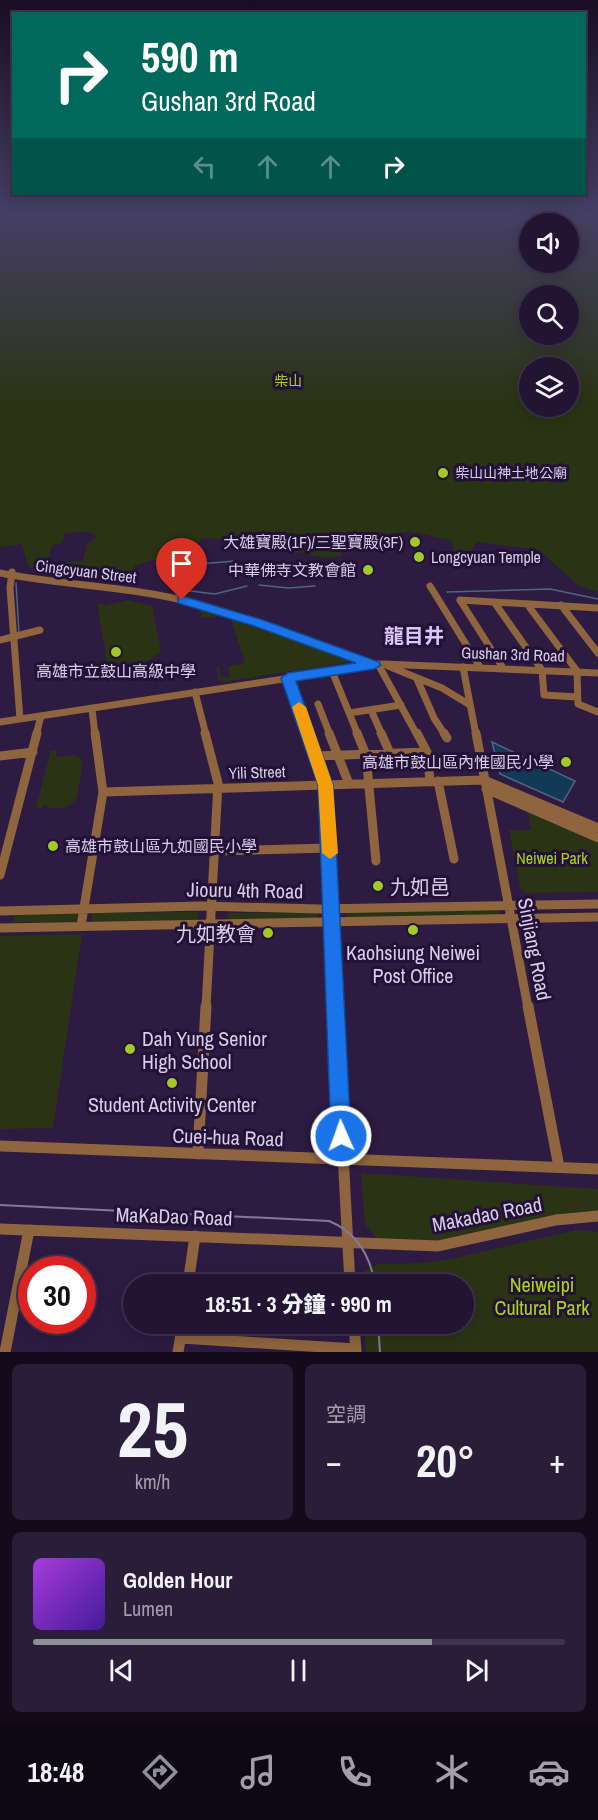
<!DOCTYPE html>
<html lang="zh-TW">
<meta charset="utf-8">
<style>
body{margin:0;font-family:"Archivo Narrow","Noto Sans TC",sans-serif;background:#2a1d3a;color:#f1f3f6;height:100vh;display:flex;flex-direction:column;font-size:22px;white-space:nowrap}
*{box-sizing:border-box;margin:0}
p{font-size:20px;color:#a29eac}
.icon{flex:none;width:33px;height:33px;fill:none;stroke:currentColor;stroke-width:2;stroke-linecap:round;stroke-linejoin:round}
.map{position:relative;height:1352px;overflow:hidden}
.details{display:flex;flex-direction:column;gap:12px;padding:12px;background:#130b1c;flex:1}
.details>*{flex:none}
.hud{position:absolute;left:12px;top:12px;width:574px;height:183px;border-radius:0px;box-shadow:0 3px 15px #0003,0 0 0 2px #3f334d;background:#00695c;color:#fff;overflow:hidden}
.tools{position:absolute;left:519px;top:213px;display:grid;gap:12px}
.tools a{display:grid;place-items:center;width:60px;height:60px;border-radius:50%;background:#221432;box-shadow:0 3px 15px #0003,0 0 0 2px #3f334d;font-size:30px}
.speed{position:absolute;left:18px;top:1256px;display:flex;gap:12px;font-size:30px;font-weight:700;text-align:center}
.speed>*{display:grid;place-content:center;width:78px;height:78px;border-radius:50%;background:#221432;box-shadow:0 3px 15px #0003,0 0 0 2px #3f334d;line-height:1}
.speed .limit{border:9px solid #d22;background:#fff;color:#111}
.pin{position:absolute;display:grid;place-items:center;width:51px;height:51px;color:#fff;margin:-62px -26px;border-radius:50% 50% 50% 0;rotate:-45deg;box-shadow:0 0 6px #0007}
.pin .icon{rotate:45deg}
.me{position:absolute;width:66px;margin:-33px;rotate:358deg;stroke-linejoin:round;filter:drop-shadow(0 0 4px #0008)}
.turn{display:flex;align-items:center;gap:21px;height:126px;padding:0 30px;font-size:27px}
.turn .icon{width:78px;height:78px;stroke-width:2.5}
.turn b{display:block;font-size:42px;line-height:51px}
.lanes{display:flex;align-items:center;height:57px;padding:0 30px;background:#0003;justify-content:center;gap:30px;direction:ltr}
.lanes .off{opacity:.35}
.big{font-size:45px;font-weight:800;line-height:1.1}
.details .tile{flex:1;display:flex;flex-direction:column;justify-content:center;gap:9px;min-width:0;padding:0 21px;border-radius:9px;background:#2a1d3a}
.details .dial{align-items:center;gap:0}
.dial b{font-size:78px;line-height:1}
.song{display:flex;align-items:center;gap:18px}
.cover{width:72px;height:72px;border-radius:9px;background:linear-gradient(135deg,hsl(280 70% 55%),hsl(260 70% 35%))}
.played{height:6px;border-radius:3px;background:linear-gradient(90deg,#8c9099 75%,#3f334d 75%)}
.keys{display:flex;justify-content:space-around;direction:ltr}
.heat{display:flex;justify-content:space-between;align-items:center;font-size:33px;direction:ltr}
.details .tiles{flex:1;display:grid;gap:12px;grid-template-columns:1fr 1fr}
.tile:last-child{grid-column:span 2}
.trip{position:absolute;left:123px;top:1274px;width:351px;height:60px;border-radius:30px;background:#221432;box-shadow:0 3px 15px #0003,0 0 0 2px #3f334d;font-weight:800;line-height:60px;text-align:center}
.tab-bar{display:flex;height:96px;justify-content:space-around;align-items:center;background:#0e0814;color:#a29eac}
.tab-bar .icon{width:42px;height:42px}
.tab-bar .active{color:#8c9099}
.tab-bar b{font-size:27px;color:#f1f3f6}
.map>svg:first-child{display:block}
</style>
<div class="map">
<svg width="598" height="1352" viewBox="0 0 598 1352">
<rect width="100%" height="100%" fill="#2d1b42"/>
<!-- green -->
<path fill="#2a3414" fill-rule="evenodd" d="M0,212H598V592L579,586L539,550L476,542L469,554L454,552L451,540L412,532L391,533L392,544L332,543L343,555L329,558L230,540L202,538L196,547L171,551L165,557L135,565L130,585L102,581L107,571L81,567L62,568L66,562L83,561L87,544L98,536L87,532L65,533L62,543L52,546L46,567L41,571L28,566L22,544L0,547ZM530,224H568V262H530ZM530,296H568V334H530ZM530,368H568V406H530Z
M128,600L152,606L161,651L151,659L139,663H107L97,604L103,603L104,606Z
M199,609L349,659L350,662L223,682L219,680L216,667H219L221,678L230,677L228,666L245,663L231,619L221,616L202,618Z
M51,750L57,751L56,757L74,755L83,760L77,798C69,809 55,812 43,804L42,808H36Z
M527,810L598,841V892L526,893L520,888L509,830H531Z
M498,908L500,917L347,921V912Z
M198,912L197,920L91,922L92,913Z
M318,912V921H227L228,913Z
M15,914H80L78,922H13Z
M82,934L53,1128L0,1129V936Z
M361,1173L598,1189V1214L576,1212L438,1243L379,1241L365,1224Z
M576,1230L598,1232V1352H366L364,1323H464V1284H362L361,1273L378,1264L423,1263L455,1258Z"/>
<!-- water -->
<path fill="#123a57" stroke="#4d6682" stroke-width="1.5" d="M492,742L575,781L563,802L500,774Z"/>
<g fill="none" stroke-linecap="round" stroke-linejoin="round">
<!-- stream -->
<path stroke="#4d6682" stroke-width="1.5" d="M187,565L235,561
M16,583L19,633
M259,585L289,588L315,586
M182,590L215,594L247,586
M447,592L550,589L598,599"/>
<!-- minor-far2 -->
<path stroke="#8e653e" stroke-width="7" d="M12,572L10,588L20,719
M0,573C64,586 131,586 194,603C254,619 313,644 372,664
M430,586L480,667
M460,600L598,608
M460,600L503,668
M494,602L542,670L544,695L577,697
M527,604L577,671L578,704L598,712
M561,605L598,653
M0,640L40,630
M378,664L417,735
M388,666L442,688L470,705
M463,667L476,735
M332,671L358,735
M288,678L308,735
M417,679L434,718L445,735
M195,692L206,735
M318,704L330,735
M92,709L95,735
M371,710L382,735
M349,713L401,705
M0,722L383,664L598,673
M36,735L41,716"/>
<!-- minor-far1 -->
<path stroke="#8e653e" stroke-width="9" d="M205,733L218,783L206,1008
M308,733L326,785L336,1008
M329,733L349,784
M357,733L366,755L376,861
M381,733L390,753
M417,733L427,752L430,781
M444,733L447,738
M476,733L528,1008
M0,756L33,752
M316,756L427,752
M438,781L454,859
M486,789L598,838
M103,792L484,780L598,828
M214,851L330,848
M0,875L37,733
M0,911L200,906L319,909L598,904
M81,926L103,792L95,733
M0,928L598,917"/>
<!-- minor -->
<path stroke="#8e653e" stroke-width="11" d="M335,1006L350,1284
M528,1006L559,1167
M0,1146L598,1169
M198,1154L206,1006
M0,1229L438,1246L556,1220L598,1216
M188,1284L195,1236
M354,1323L356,1352
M181,1338L356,1349
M5,1352L29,1230
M178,1352L183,1323"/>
<!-- tram -->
<path stroke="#867898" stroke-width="2" d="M0,1205L329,1221C356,1232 370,1255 375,1284
M378,1323L380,1352"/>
</g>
<!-- sky -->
<linearGradient id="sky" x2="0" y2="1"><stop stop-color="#190f24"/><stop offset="0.53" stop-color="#463f65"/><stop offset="1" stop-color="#463f65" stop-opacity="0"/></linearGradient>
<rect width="598" height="402" fill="url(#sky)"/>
<!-- route -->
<path fill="#1a73e8" stroke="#114b97" stroke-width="1.5" d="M182,596L263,620L379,662L381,665L374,669L296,681L333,785L351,1136L349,1143L341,1146L334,1143L331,1136L318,785L281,678L288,673L356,663L254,626L178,603V597Z"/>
<!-- slow -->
<path fill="#f59e0b" d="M299,702L306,707L333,785L338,853L330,859L322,853L318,785L292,707Z"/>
<!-- markers -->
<g fill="#a1c92a" stroke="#231137" stroke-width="2">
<circle cx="443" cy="473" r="6"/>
<circle cx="415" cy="542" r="6"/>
<circle cx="419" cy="557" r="6"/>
<circle cx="368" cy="570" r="6"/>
<circle cx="116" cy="652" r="6"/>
<circle cx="566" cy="762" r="6"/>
<circle cx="53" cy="846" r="6"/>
<circle cx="378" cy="886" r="6"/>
<circle cx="413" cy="930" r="6"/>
<circle cx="268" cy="933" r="6"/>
<circle cx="130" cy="1049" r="6"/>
<circle cx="172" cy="1083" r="6"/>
</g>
<g text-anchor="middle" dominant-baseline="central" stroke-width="6" stroke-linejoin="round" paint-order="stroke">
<!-- far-park labels -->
<g font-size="14" fill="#abd717" stroke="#231137">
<text x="288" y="381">柴山</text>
</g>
<!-- far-poi labels -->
<g font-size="14" fill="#d8cee7" stroke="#231137" text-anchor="start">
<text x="455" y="473">柴山山神土地公廟</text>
</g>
<!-- poi labels -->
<g font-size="16" fill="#d8cee7" stroke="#231137" text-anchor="end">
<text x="403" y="542">大雄寶殿(1F)/三聖寶殿(3F)</text>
<text x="431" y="557" text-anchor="start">Longcyuan Temple</text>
<text x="356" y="570">中華佛寺文教會館</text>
<text x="116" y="671" text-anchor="middle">高雄市立鼓山高級中學</text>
<text x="554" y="762">高雄市鼓山區內惟國民小學</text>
<text x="65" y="846" text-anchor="start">高雄市鼓山區九如國民小學</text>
</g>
<!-- street labels -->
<g font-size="16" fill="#d8cee7" stroke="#231137">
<text transform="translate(86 571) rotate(7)">Cingcyuan Street</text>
<text transform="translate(513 654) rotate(2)">Gushan 3rd Road</text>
<text transform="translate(257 772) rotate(-2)">Yili Street</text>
</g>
<!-- park labels -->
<g font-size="16" fill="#abd717" stroke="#231137">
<text x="552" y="858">Neiwei Park</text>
</g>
<!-- quarter labels -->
<g font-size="20" font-weight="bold" fill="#dbc6f9" stroke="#231137">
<text x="414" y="635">龍目井</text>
</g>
<!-- near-poi labels -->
<g font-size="20" fill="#d8cee7" stroke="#231137" text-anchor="start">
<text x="390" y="886">九如邑</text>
<text x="256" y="933" text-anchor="end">九如教會</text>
<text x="413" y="952" text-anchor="middle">Kaohsiung Neiwei<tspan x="413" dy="23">Post Office</tspan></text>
<text x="142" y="1038">Dah Yung Senior<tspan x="142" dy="23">High School</tspan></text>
<text x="172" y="1104" text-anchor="middle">Student Activity Center</text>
</g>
<!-- near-street labels -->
<g font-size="20" fill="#d8cee7" stroke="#231137">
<text transform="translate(245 890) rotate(1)">Jiouru 4th Road</text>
<text transform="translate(535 949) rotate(79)">Sinjiang Road</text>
<text transform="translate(228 1137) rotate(2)">Cuei-hua Road</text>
<text transform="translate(487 1214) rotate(-11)">Makadao Road</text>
<text transform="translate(174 1216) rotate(2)">MaKaDao Road</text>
</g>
<!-- near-park labels -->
<g font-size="20" fill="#abd717" stroke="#231137">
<text x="542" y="1284">Neiweipi<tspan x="542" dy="23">Cultural Park</tspan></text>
</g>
</g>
</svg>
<div class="tools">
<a><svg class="icon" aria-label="sound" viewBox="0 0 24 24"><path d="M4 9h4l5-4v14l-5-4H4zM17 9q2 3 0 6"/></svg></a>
<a><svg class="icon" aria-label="search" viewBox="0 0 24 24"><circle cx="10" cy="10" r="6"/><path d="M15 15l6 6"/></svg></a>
<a><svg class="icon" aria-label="layers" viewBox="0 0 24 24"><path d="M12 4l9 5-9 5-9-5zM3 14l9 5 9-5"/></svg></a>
</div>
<div class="speed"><div class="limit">30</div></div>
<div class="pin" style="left:182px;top:600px;background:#d93025"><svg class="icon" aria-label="arrive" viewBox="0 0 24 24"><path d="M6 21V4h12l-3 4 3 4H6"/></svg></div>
<svg class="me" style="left:341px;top:1136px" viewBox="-20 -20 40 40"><circle r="17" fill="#1a73e8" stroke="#fff" stroke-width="3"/><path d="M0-11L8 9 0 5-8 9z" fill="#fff"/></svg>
<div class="trip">18:51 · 3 分鐘 · 990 m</div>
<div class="hud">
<div class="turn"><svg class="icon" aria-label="right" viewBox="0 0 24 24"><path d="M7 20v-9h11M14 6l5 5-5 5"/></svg><div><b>590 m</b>Gushan 3rd Road</div></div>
<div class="lanes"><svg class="icon off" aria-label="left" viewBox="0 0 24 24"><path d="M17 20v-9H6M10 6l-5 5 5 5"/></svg><svg class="icon off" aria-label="ahead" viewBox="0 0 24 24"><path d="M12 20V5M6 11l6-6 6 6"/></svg><svg class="icon off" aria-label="ahead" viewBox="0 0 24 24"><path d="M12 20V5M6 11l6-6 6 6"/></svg><svg class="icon" aria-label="right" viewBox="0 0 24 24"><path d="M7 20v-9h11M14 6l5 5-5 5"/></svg></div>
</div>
</div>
<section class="details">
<div class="tiles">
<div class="tile dial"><b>25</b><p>km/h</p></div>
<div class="tile"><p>空調</p>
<div class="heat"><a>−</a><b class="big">20°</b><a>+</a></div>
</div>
<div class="tile">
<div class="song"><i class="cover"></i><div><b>Golden Hour</b><p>Lumen</p></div></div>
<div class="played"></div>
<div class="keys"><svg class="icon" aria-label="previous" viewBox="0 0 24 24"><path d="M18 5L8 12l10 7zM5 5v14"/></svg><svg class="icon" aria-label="pause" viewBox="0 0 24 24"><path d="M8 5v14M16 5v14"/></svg><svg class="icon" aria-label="next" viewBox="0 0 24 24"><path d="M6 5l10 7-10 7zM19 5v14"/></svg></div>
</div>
</div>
</section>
<nav class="tab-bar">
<b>18:48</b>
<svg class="icon active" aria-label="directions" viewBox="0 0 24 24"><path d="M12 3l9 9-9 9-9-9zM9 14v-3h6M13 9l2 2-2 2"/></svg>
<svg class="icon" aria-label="music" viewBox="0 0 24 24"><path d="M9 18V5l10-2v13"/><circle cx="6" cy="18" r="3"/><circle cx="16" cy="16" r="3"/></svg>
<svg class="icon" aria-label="phone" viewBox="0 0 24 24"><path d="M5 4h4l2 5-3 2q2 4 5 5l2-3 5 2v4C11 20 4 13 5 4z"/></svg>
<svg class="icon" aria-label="climate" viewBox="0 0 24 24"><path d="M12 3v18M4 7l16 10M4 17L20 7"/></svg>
<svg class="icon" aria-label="car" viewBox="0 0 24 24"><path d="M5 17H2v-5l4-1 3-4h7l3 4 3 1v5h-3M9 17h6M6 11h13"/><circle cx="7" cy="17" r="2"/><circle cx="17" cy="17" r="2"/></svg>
</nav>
